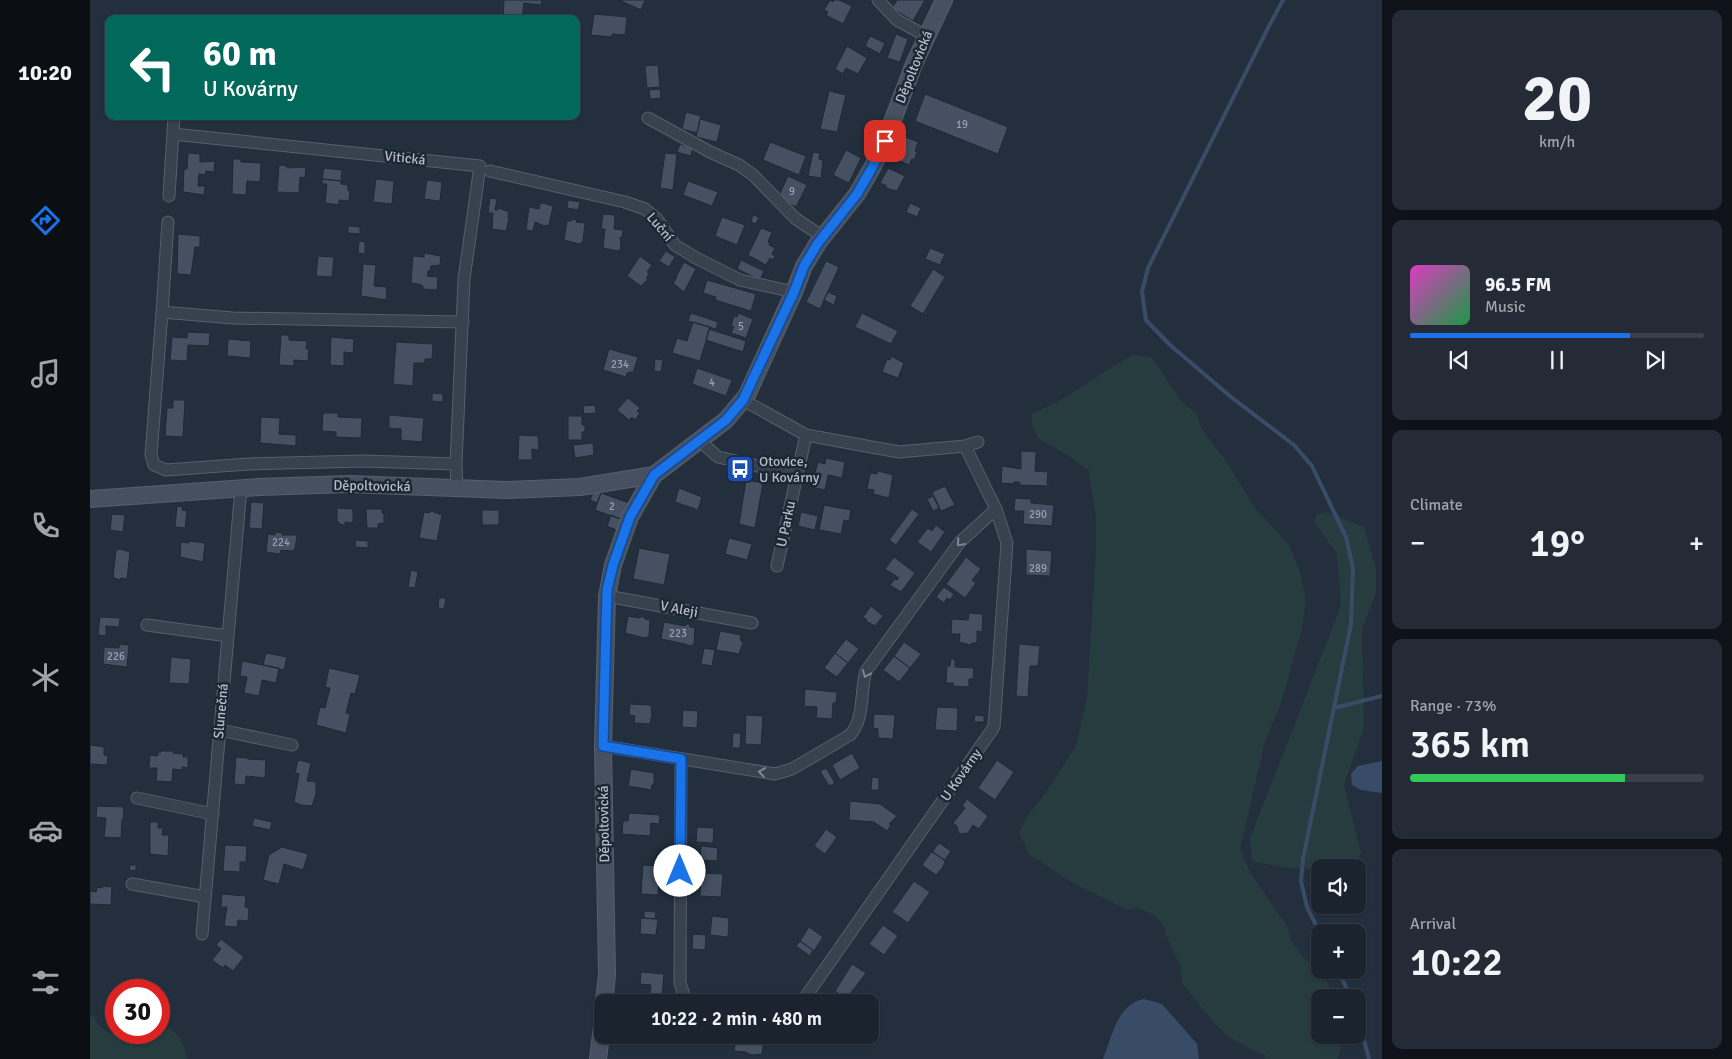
<!DOCTYPE html>
<meta charset="utf-8">
<style>
body{margin:0;font-family:Signika,sans-serif;background:#242b36;color:#f1f3f6;height:100vh;display:flex;flex-direction:column;font-size:19px;white-space:nowrap}
*{box-sizing:border-box;margin:0}
p{font-size:16px;color:#a0a4aa}
.icon{flex:none;width:28px;height:28px;fill:none;stroke:currentColor;stroke-width:2;stroke-linecap:round;stroke-linejoin:round}
.map{position:relative;flex:1;overflow:hidden}
.details{display:flex;flex-direction:column;gap:10px;padding:10px;background:#0f1319;width:350px}
.details>*{flex:none}
.top-card{position:absolute;left:15px;top:15px;width:475px;height:105px;border-radius:10px;box-shadow:0 1px 4px #0004,0 0 0 1px #39404a;background:#00695c;color:#fff;overflow:hidden}
.fabs{position:absolute;left:1221px;top:859px;display:grid;gap:10px}
.fabs a{display:grid;place-items:center;width:55px;height:55px;border-radius:10px;background:#1b232e;box-shadow:0 1px 4px #0004,0 0 0 1px #39404a;font-size:25px}
.speed{position:absolute;left:15px;top:979px;display:flex;gap:10px;font-size:25px;font-weight:700;text-align:center}
.speed>*{display:grid;place-content:center;width:65px;height:65px;border-radius:50%;background:#1b232e;box-shadow:0 1px 4px #0004,0 0 0 1px #39404a;line-height:1}
.speed .limit{border:8px solid #d22;background:#fff;color:#111}
.pin{position:absolute;display:grid;place-items:center;width:42px;height:42px;color:#fff;margin:-21px;border-radius:10px;box-shadow:0 2px 8px #0006}
.me{position:absolute;width:55px;margin:-28px;rotate:0deg;stroke-linejoin:round;filter:drop-shadow(0 0 4px #0008)}
.turn{display:flex;align-items:center;gap:18px;height:105px;padding:0 15px;font-size:22px}
.turn .icon{width:65px;height:65px;stroke-width:2.5}
.turn b{display:block;font-size:35px;line-height:42px}
.big{font-size:38px;font-weight:600;line-height:1.1}
.details .tile{flex:1;display:flex;flex-direction:column;justify-content:center;gap:8px;min-width:0;padding:0 18px;border-radius:10px;background:#242b36}
.details .dial{align-items:center;gap:0}
.dial b{font-size:65px;line-height:1}
.song{display:flex;align-items:center;gap:15px}
.cover{width:60px;height:60px;border-radius:8px;background:linear-gradient(135deg,hsl(310 70% 55%),hsl(140 70% 35%))}
.played{height:5px;border-radius:2px;background:linear-gradient(90deg,#1a73e8 75%,#39404a 75%)}
.keys{display:flex;justify-content:space-around;direction:ltr}
.heat{display:flex;justify-content:space-between;align-items:center;font-size:28px;direction:ltr}
.charge{height:8px;border-radius:4px;background:linear-gradient(90deg,#34c759 73%,#39404a 0)}
.trip{position:absolute;left:504px;top:994px;width:285px;height:50px;border-radius:10px;background:#1b232e;box-shadow:0 1px 4px #0004,0 0 0 1px #39404a;font-weight:600;line-height:50px;text-align:center}
main{display:flex;flex:1;min-height:0}
.tab-bar{display:flex;flex-direction:column;width:90px;justify-content:space-around;align-items:center;background:#0b0e12;color:#a0a4aa}
.tab-bar .icon{width:35px;height:35px}
.tab-bar .on{color:#1a73e8}
.tab-bar b{font-size:22px;color:#f1f3f6}
.map>svg:first-child{display:block}
</style>
<main>
<nav class="tab-bar">
<b>10:20</b>
<svg class="icon on" aria-label="directions" viewBox="0 0 24 24"><path d="M12 3l9 9-9 9-9-9zM9 14v-3h6M13 9l2 2-2 2"/></svg>
<svg class="icon" aria-label="music" viewBox="0 0 24 24"><path d="M9 18V5l10-2v13"/><circle cx="6" cy="18" r="3"/><circle cx="16" cy="16" r="3"/></svg>
<svg class="icon" aria-label="phone" viewBox="0 0 24 24"><path d="M5 4h4l2 5-3 2q2 4 5 5l2-3 5 2v4C11 20 4 13 5 4z"/></svg>
<svg class="icon" aria-label="climate" viewBox="0 0 24 24"><path d="M12 3v18M4 7l16 10M4 17L20 7"/></svg>
<svg class="icon" aria-label="car" viewBox="0 0 24 24"><path d="M5 17H2v-5l4-1 3-4h7l3 4 3 1v5h-3M9 17h6M6 11h13"/><circle cx="7" cy="17" r="2"/><circle cx="17" cy="17" r="2"/></svg>
<svg class="icon" aria-label="filters" viewBox="0 0 24 24"><path d="M4 7h16M4 17h16"/><circle cx="9" cy="7" r="2"/><circle cx="15" cy="17" r="2"/></svg>
</nav>
<div class="map">
<svg width="1292" height="1059" viewBox="0 0 1292 1059">
<rect width="100%" height="100%" fill="#242f3e"/>
<!-- green -->
<path fill="#263c3f" d="M1043,355L1061,357L1093,403L1106,413L1111,428L1138,464L1165,508L1199,545L1210,572L1216,601L1211,633L1191,703L1175,742L1150,849L1160,872L1198,928L1201,941L1213,957L1230,969L1245,997L1230,998V1035H1256L1247,1059H1174L1176,1055L1161,1050L1138,1036L1125,1024L1092,983L1091,968L1075,933L1074,927L1068,919L1058,912L1045,908L1038,910L983,883L939,854L929,833L938,815L954,795L986,746L997,698L1006,548V519L999,471L978,455L949,439L942,425V413C979,400 1008,373 1043,355Z
M1237,512L1274,527L1286,569V592L1272,629L1274,728L1254,785L1271,853L1264,865L1259,867L1230,868V869L1191,867L1162,861L1160,838L1251,606L1247,554L1224,521L1227,514Z
M0,1016H4L7,1023L18,1033L69,1032V1019C84,1033 94,1036 97,1059H0Z"/>
<!-- water -->
<path fill="#394c67" d="M1292,761V793L1271,790L1262,785L1261,774L1268,766Z
M1054,999L1072,1004L1107,1044L1109,1059H1013C1022,1037 1027,1004 1054,999Z"/>
<g fill="none" stroke-linecap="round" stroke-linejoin="round">
<!-- stream -->
<path stroke="#394c67" stroke-width="4" d="M1193,0L1178,28L1058,268L1052,292L1056,320L1079,344L1141,397L1204,445L1222,466L1256,537L1263,568L1261,624L1213,859L1211,881L1217,907L1230,933
M1244,708L1292,696
M1248,970L1261,998
M1268,1017L1279,1059"/>
</g>
<!-- building -->
<path fill="#455162" stroke="#1f2835" d="M414,0H452L451,5L434,3L432,19H413Z
M529,0H555L551,10Z
M740,0L743,2L744,0H749L762,6L753,24L736,15L738,12L734,10Z
M807,0H835L823,21L802,8Z
M504,14L537,17L535,35L522,34V37L501,35Z
M806,34L818,39L810,62L797,58Z
M780,36L795,43L790,54L775,46Z
M757,46L777,58L768,74L756,68L753,74L745,69Z
M568,65L570,87L557,88L555,66Z
M570,89L571,98L560,99L559,90Z
M739,91L756,95L747,132L730,129Z
M835,94L918,127L908,154L825,121Z
M596,112L611,116L607,133L592,129Z
M610,119L631,125L627,142L606,137Z
M811,135L828,142L825,151L827,152L824,160L822,159L819,165L802,158Z
M680,142L716,156L709,175L673,160Z
M590,144L603,148L601,156L587,152Z
M756,150L771,158L759,183L743,175Z
M723,152L730,153L729,159L733,160L731,178L718,176Z
M98,153L110,154V162L125,161L124,172L116,171L115,175L109,174L108,186H115L114,195L93,192L94,169H97Z
M575,153L587,154L583,190L570,188Z
M143,159H151V162L171,163L170,182L157,181L156,195L142,194Z
M189,165L197,166V168L216,167L215,178L210,177L209,193L187,192Z
M234,168L252,170L251,181L232,179Z
M798,168L815,176L807,191L796,188L797,186L790,183Z
M698,176L717,185L706,207L688,198Z
M232,179L251,181V184L258,185V191H260L259,201L249,200V205L235,203L237,184H232Z
M286,179L304,181L302,204L283,202Z
M337,180L352,182L350,201L334,199Z
M598,181L628,192L622,206L593,195Z
M400,198L407,199L405,210H408L409,208L419,212L418,218H419L416,231L402,229L403,213H398Z
M478,200L490,202L488,210L477,208Z
M453,203L463,206L459,225L454,226L445,222L443,231L436,230L439,207L449,209L450,204Z
M820,203L831,208L827,217L816,212Z
M513,214L525,215L524,229L533,230L532,238L530,237L531,249L528,251L513,248L515,229H511Z
M663,215L669,217L666,224L661,222Z
M632,217L655,225L647,245L625,236Z
M482,219L487,220L486,222L495,223L493,241L490,244L474,240L477,221H481Z
M258,226L270,227V234L258,233Z
M671,228L682,232L678,242L680,243L679,245L685,248L682,254L685,256L683,260L680,258L676,265L658,255Z
M88,234L110,236V247H105L101,275L87,274Z
M269,241L275,242V254L268,253Z
M840,248L855,254L850,265L835,259Z
M576,251L585,257L579,267L569,261Z
M334,253L351,256L350,265L341,266L340,271H338L337,276L348,277L347,290L333,289V286L329,284L321,283L323,256L334,257Z
M228,256L244,257L242,277L226,276Z
M550,256L562,265L557,272L559,274L557,277V280L551,286L537,276Z
M651,260L674,271L670,280L647,269Z
M736,261L749,267L730,309L716,302Z
M594,262L606,269L594,292L583,283L586,279L587,275Z
M273,264L286,265L284,286L297,287L296,300L271,296Z
M843,269L855,277L833,314L820,306Z
M617,280L666,294L661,311L625,300L626,297L613,293Z
M738,292L747,296L744,305L734,300Z
M601,313L628,322L626,329L598,321Z
M648,313L663,319L656,338L641,333L644,327L641,326L644,316L647,317Z
M772,313L808,331L801,344L765,327Z
M603,322L620,327L610,361L582,353L587,338L597,341Z
M619,329L656,341L653,352L616,340Z
M98,332L120,333L119,346L98,345L97,361L80,360L82,337L97,338Z
M191,335H199V340L217,341L216,349H219L218,361L204,360V366L189,365Z
M241,337L264,339L263,353L254,352V366L240,365Z
M138,339L161,341L160,358L137,356Z
M306,342L343,344L342,359H335V363H324L323,386L303,384Z
M519,349L548,357L543,373L540,372L537,373L536,377L513,370Z
M801,356L814,363L808,378L792,372L797,359L800,360Z
M565,359L573,360L571,372L564,371Z
M607,368L642,380L636,396L602,384Z
M342,393L353,394V402L342,401Z
M538,398L550,408L547,411L550,413L545,420L542,417L539,420L527,410Z
M83,400H95L93,437L75,436L77,408H83Z
M505,405L506,413L494,414L493,406Z
M233,413H248V417L272,418L271,438L246,437V432L232,431Z
M299,415L334,418L332,442L311,440V429L299,428Z
M478,416H492V425H495V432H492V440H478Z
M171,417L190,418L189,434L206,435V446L170,443Z
M429,435L448,436L449,448L447,450L442,449V460H428Z
M503,443L504,455L485,458L483,445Z
M931,451L948,452L946,453L945,471L958,472L957,484L963,485V486L929,485L930,482H924V484L911,483L912,466L931,469Z
M736,458L755,462L752,478L738,475L735,490L721,487L728,462L735,464Z
M781,470V473L787,474L788,471L803,475L799,498L783,494L784,490L778,489L776,493Z
M656,480L673,483L665,528L649,524Z
M855,486L865,505L851,511L842,492Z
M589,488L612,497L608,510L585,502Z
M504,490L511,493L507,503L500,500Z
M511,493L539,503L533,520L505,510Z
M843,496L849,508L843,511L837,499Z
M925,498L941,499V503L964,505L962,526L933,524L934,511H924Z
M161,502L174,503L172,529L159,528Z
M734,505L761,510L759,521L754,520L751,534L729,530Z
M87,506L93,507L92,510L97,511L95,528L85,527Z
M247,508L263,509V523L255,522V525L249,524V522H247Z
M276,509H292V513H294V523L288,524V528H277Z
M822,509L829,514L806,545L799,540Z
M392,510H409V525H392Z
M341,511L352,515L347,541L329,538L334,512L339,513Z
M711,512L728,516L725,530L708,526Z
M22,514L35,515L33,532L20,530Z
M521,515L533,520L529,531L517,526Z
M846,525L855,532L841,552L827,542L838,528L842,531Z
M185,532L192,533V535H207L205,549L202,551L191,550L190,554L176,552L178,534L185,535Z
M639,538L662,544L657,560L635,554Z
M266,540L278,541V548L265,547Z
M99,541L115,543L113,562L90,557L91,542L99,543Z
M549,548L580,554L574,585L543,579Z
M30,549L40,552L37,579L31,578L29,580L23,577L26,550Z
M936,549L962,551L960,576L936,575Z
M804,557L825,573L811,592L800,585L805,579L807,580L809,578L795,569Z
M876,557L891,569L882,580L886,583L875,598L856,584Z
M321,570L328,572L325,588L318,587Z
M854,587L864,594L860,600L857,598L854,603L846,597Z
M349,598H356L354,609L348,608Z
M781,606L793,616L785,626L776,621L777,620L773,617Z
M879,613L893,614L892,632L887,631V643H882L880,645L869,642L870,634H861L862,619L878,620Z
M538,616L550,618L552,616L554,617L555,619L560,620L559,636L555,638L535,633Z
M10,617L30,618L29,627L16,626V636L8,635Z
M574,622L595,626L597,624H599L600,627L605,628L604,644L600,646L595,644L571,639Z
M630,631L651,635L650,640L653,643L649,654L626,650Z
M756,639L769,649L758,663L745,653Z
M814,642L831,654L820,668L804,656Z
M29,644L39,645L37,667L13,664L14,647L29,648Z
M929,644L950,646L948,666H940L938,697L926,696Z
M614,648L625,650L622,666L611,664Z
M176,653L197,657L194,670L173,665Z
M745,653L758,663L747,677L734,668Z
M804,656L820,668L809,682L793,670Z
M81,657L101,659L99,684L79,683Z
M861,659H865V667L884,668L883,679H879V687L863,686V683H856L857,666H860Z
M152,661L189,668L186,683L172,680L169,696L154,693L157,677L150,676Z
M239,668L270,675L265,694L261,693L256,713L260,714L256,733L226,725L230,707L235,708L240,688L235,687Z
M715,689L747,692L746,703H743L742,719L726,718L727,707L714,706Z
M540,704L561,705L562,716L561,718L560,724L544,723L545,716L539,715Z
M847,707L868,708L867,731L845,730Z
M593,710L608,711L607,728L592,727Z
M784,714L805,715L803,739L788,738V729L783,728Z
M656,715L673,716L671,745L655,744Z
M885,715L894,716V722H884Z
M643,733H651L650,748H642Z
M0,745L14,747V755L18,756L17,765L0,764Z
M72,751H83V753L93,754V757H98V768L92,767V770L83,769L82,782L66,781L67,768H59L60,755L68,756V752H71Z
M762,753L770,768L750,780L742,765Z
M146,757L158,758V759L176,760L175,778L156,776L155,785L144,784Z
M208,760L221,763L217,781L226,782V794L222,806L211,805L204,802L209,774L205,773Z
M907,760L924,772L905,800L888,788Z
M736,768L745,783L739,786L730,771Z
M541,769L564,773V783L562,785L561,790L538,786Z
M782,777L789,778V790H781Z
M877,799L898,816L889,829L883,825L878,833L869,834L867,826L863,823L875,808L872,806Z
M760,801L790,804L807,816L799,824L801,825L797,831L784,822L759,820Z
M7,806L34,807L33,820L32,819L31,838L14,837L16,818L6,817Z
M539,813L570,815L569,824L561,823L560,836L532,834L533,821H538Z
M164,818L182,822L180,830L162,826Z
M60,822H68V828H73L72,835H79L78,856L60,854Z
M607,827L624,828L623,843L606,842Z
M736,829L747,837L735,854L724,846Z
M849,843L861,851L855,860L842,852Z
M135,845L157,846L156,862H150V872L133,871Z
M611,846L628,848L627,861L610,860Z
M192,847L218,854L213,870L194,864L189,884L173,880L179,855Z
M842,851L855,861L853,867L846,875L832,865Z
M40,865H46V871L39,870Z
M553,865L570,866L568,895L551,894Z
M611,873L633,874L631,897L610,896Z
M824,881L840,892L818,923L802,912Z
M12,886L22,887L21,905L0,904V891L6,892L7,887L12,888Z
M132,894L156,896L155,907L159,908L158,921L148,920L147,927L134,926L137,907H131Z
M554,911L566,912L565,919L554,918Z
M622,916L639,918L638,937L620,935Z
M551,918L568,919L566,935L550,934Z
M793,925L808,936L794,955L779,944Z
M719,927L733,937L724,951L710,941Z
M603,934L616,935L615,950L602,949Z
M131,939L154,957L143,971L135,965L133,968L122,960L131,949L126,945Z
M710,941L723,950L720,956L706,946Z
M762,964L776,973L756,999L745,991Z
M551,972L574,974L572,995L560,994L561,985L550,984Z
M535,1035H560V1040L535,1038Z
M588,1035H609V1043L588,1041Z
M646,1036L674,1037L672,1054L662,1055L655,1052L644,1051Z"/>
<g fill="none" stroke-linecap="round" stroke-linejoin="round">
<defs>
<path id="street" d="M788,0L807,20L836,36
M558,118L620,152L649,165L663,175L706,219L733,237
M83,134L390,166L374,279L366,464L367,488
M400,171L535,202L555,209L567,219L585,245L606,258L650,280L704,292
M79,196L84,116
M72,312L78,222
M653,400L716,435L809,452L875,446L888,442
M610,441L628,457L707,475
M366,464L274,461L158,464L76,470L64,465L61,455L72,312L143,318L373,322
M687,566L716,435
M517,596L662,623
M57,625L138,636
M130,730L202,745
M513,746L685,774L702,769L760,735C775,719 770,691 776,671L870,542L906,509
M591,759L590,983L596,1001L599,1002
M47,798L123,814
M42,884L115,897
M112,934L151,488
M712,1002L904,727L917,543L906,509L875,446"/>
<path id="secondary" d="M0,499L169,487L259,484L416,490L490,487L564,475
M514,1002L517,975L513,746L517,596L523,565L540,517L564,475L636,420L657,395L704,292L714,266L728,243L767,194L782,168L795,141L824,64L854,0
M508,1059L512,1026"/>
</defs>
<!-- street casing -->
<use href="#street" stroke="#565f6c" stroke-width="13"/>
<!-- secondary casing -->
<use href="#secondary" stroke="#565f6c" stroke-width="18"/>
<!-- street -->
<use href="#street" stroke="#38414e" stroke-width="11"/>
<!-- secondary -->
<use href="#secondary" stroke="#465061" stroke-width="16"/>
</g>
<!-- one-way arrows -->
<defs><path id="oneway-chevron" d="M-2-3.5L2.5 0L-2 3.5" fill="none" stroke-width="1.6" stroke-linecap="round" stroke-linejoin="round" transform="scale(1.25)"/></defs>
<g stroke="#7c8592">
<use href="#oneway-chevron" transform="translate(870 543) rotate(131)"/>
<use href="#oneway-chevron" transform="translate(776 674) rotate(113)"/>
<use href="#oneway-chevron" transform="translate(672 772) rotate(-171)"/>
</g>
<g fill="none" stroke-linecap="round" stroke-linejoin="round">
<defs>
<path id="route" d="M590,871L591,759L513,746L517,590L523,565L540,517L564,475L636,420L653,400L704,292L714,266L728,243L767,194L782,168L795,141"/>
</defs>
<!-- route casing -->
<use href="#route" stroke="#114b97" stroke-width="12"/>
<!-- route -->
<use href="#route" stroke="#1a73e8" stroke-width="9"/>
</g>
<!-- icons -->
<defs>
<symbol id="bus-square" viewBox="-11 -11 22 22"><rect x="-9" y="-9" width="18" height="18" rx="4" fill="#1a4fb4" stroke="#1d2633"/><path d="M-5-6H5V4H4V6H2V4H-2V6H-4V4H-5ZM-3.5-4V0h7V-4ZM-3.5 1.2v1.5H-2V1.2ZM2 1.2v1.5H3.5V1.2Z" fill="#fff"/></symbol>
</defs>
<g fill-rule="evenodd">
<use href="#bus-square" x="634" y="453" width="32" height="32"/>
</g>
<g text-anchor="middle" dominant-baseline="central" stroke-width="5" stroke-linejoin="round" paint-order="stroke">
<!-- number labels -->
<g font-size="11" fill="#98a1af">
<text x="872" y="124">19</text>
<text x="702" y="191">9</text>
<text x="651" y="326">5</text>
<text x="530" y="364">234</text>
<text x="622" y="382">4</text>
<text x="522" y="506">2</text>
<text x="948" y="514">290</text>
<text x="191" y="542">224</text>
<text x="948" y="568">289</text>
<text x="588" y="633">223</text>
<text x="26" y="656">226</text>
</g>
<!-- street labels -->
<g font-size="14" fill="#b4bcc9" stroke="#1d2633">
<text transform="translate(824 67) rotate(-68)">Děpoltovická</text>
<text transform="translate(315 158) rotate(6)">Vitická</text>
<text transform="translate(570 227) rotate(50)">Luční</text>
<text transform="translate(282 486) rotate(1)">Děpoltovická</text>
<text transform="translate(696 524) rotate(-78)">U Parku</text>
<text transform="translate(589 609) rotate(11)">V Aleji</text>
<text transform="translate(131 711) rotate(-85)">Slunečná</text>
<text transform="translate(871 775) rotate(-55)">U Kovárny</text>
<text transform="translate(514 824) rotate(-91)">Děpoltovická</text>
</g>
<!-- poi labels -->
<g font-size="14" fill="#b4bcc9" stroke="#1d2633" text-anchor="start">
<text x="669" y="461">Otovice,<tspan x="669" dy="16">U Kovárny</tspan></text>
</g>
</g>
</svg>
<div class="fabs">
<a><svg class="icon" aria-label="sound" viewBox="0 0 24 24"><path d="M4 9h4l5-4v14l-5-4H4zM17 9q2 3 0 6"/></svg></a>
<a>+</a>
<a>−</a>
</div>
<div class="speed"><div class="limit">30</div></div>
<div class="pin" style="left:795px;top:141px;background:#d93025"><svg class="icon" aria-label="arrive" viewBox="0 0 24 24"><path d="M6 21V4h12l-3 4 3 4H6"/></svg></div>
<svg class="me" style="left:590px;top:871px" viewBox="-20 -20 40 40"><circle r="19" fill="#fff"/><path d="M0-13L10 11 0 6-10 11z" fill="#1a73e8"/></svg>
<div class="trip">10:22 · 2 min · 480 m</div>
<div class="top-card">
<div class="turn"><svg class="icon" aria-label="left" viewBox="0 0 24 24"><path d="M17 20v-9H6M10 6l-5 5 5 5"/></svg><div><b>60 m</b>U Kovárny</div></div>
</div>
</div>
<section class="details">
<div class="tile dial"><b>20</b><p>km/h</p></div>
<div class="tile">
<div class="song"><i class="cover"></i><div><b>96.5 FM</b><p>Music</p></div></div>
<div class="played"></div>
<div class="keys"><svg class="icon" aria-label="previous" viewBox="0 0 24 24"><path d="M18 5L8 12l10 7zM5 5v14"/></svg><svg class="icon" aria-label="pause" viewBox="0 0 24 24"><path d="M8 5v14M16 5v14"/></svg><svg class="icon" aria-label="next" viewBox="0 0 24 24"><path d="M6 5l10 7-10 7zM19 5v14"/></svg></div>
</div>
<div class="tile"><p>Climate</p>
<div class="heat"><a>−</a><b class="big">19°</b><a>+</a></div>
</div>
<div class="tile"><p>Range · 73%</p><b class="big">365 km</b><div class="charge"></div></div>
<div class="tile"><p>Arrival</p><b class="big">10:22</b></div>
</section>
</main>
